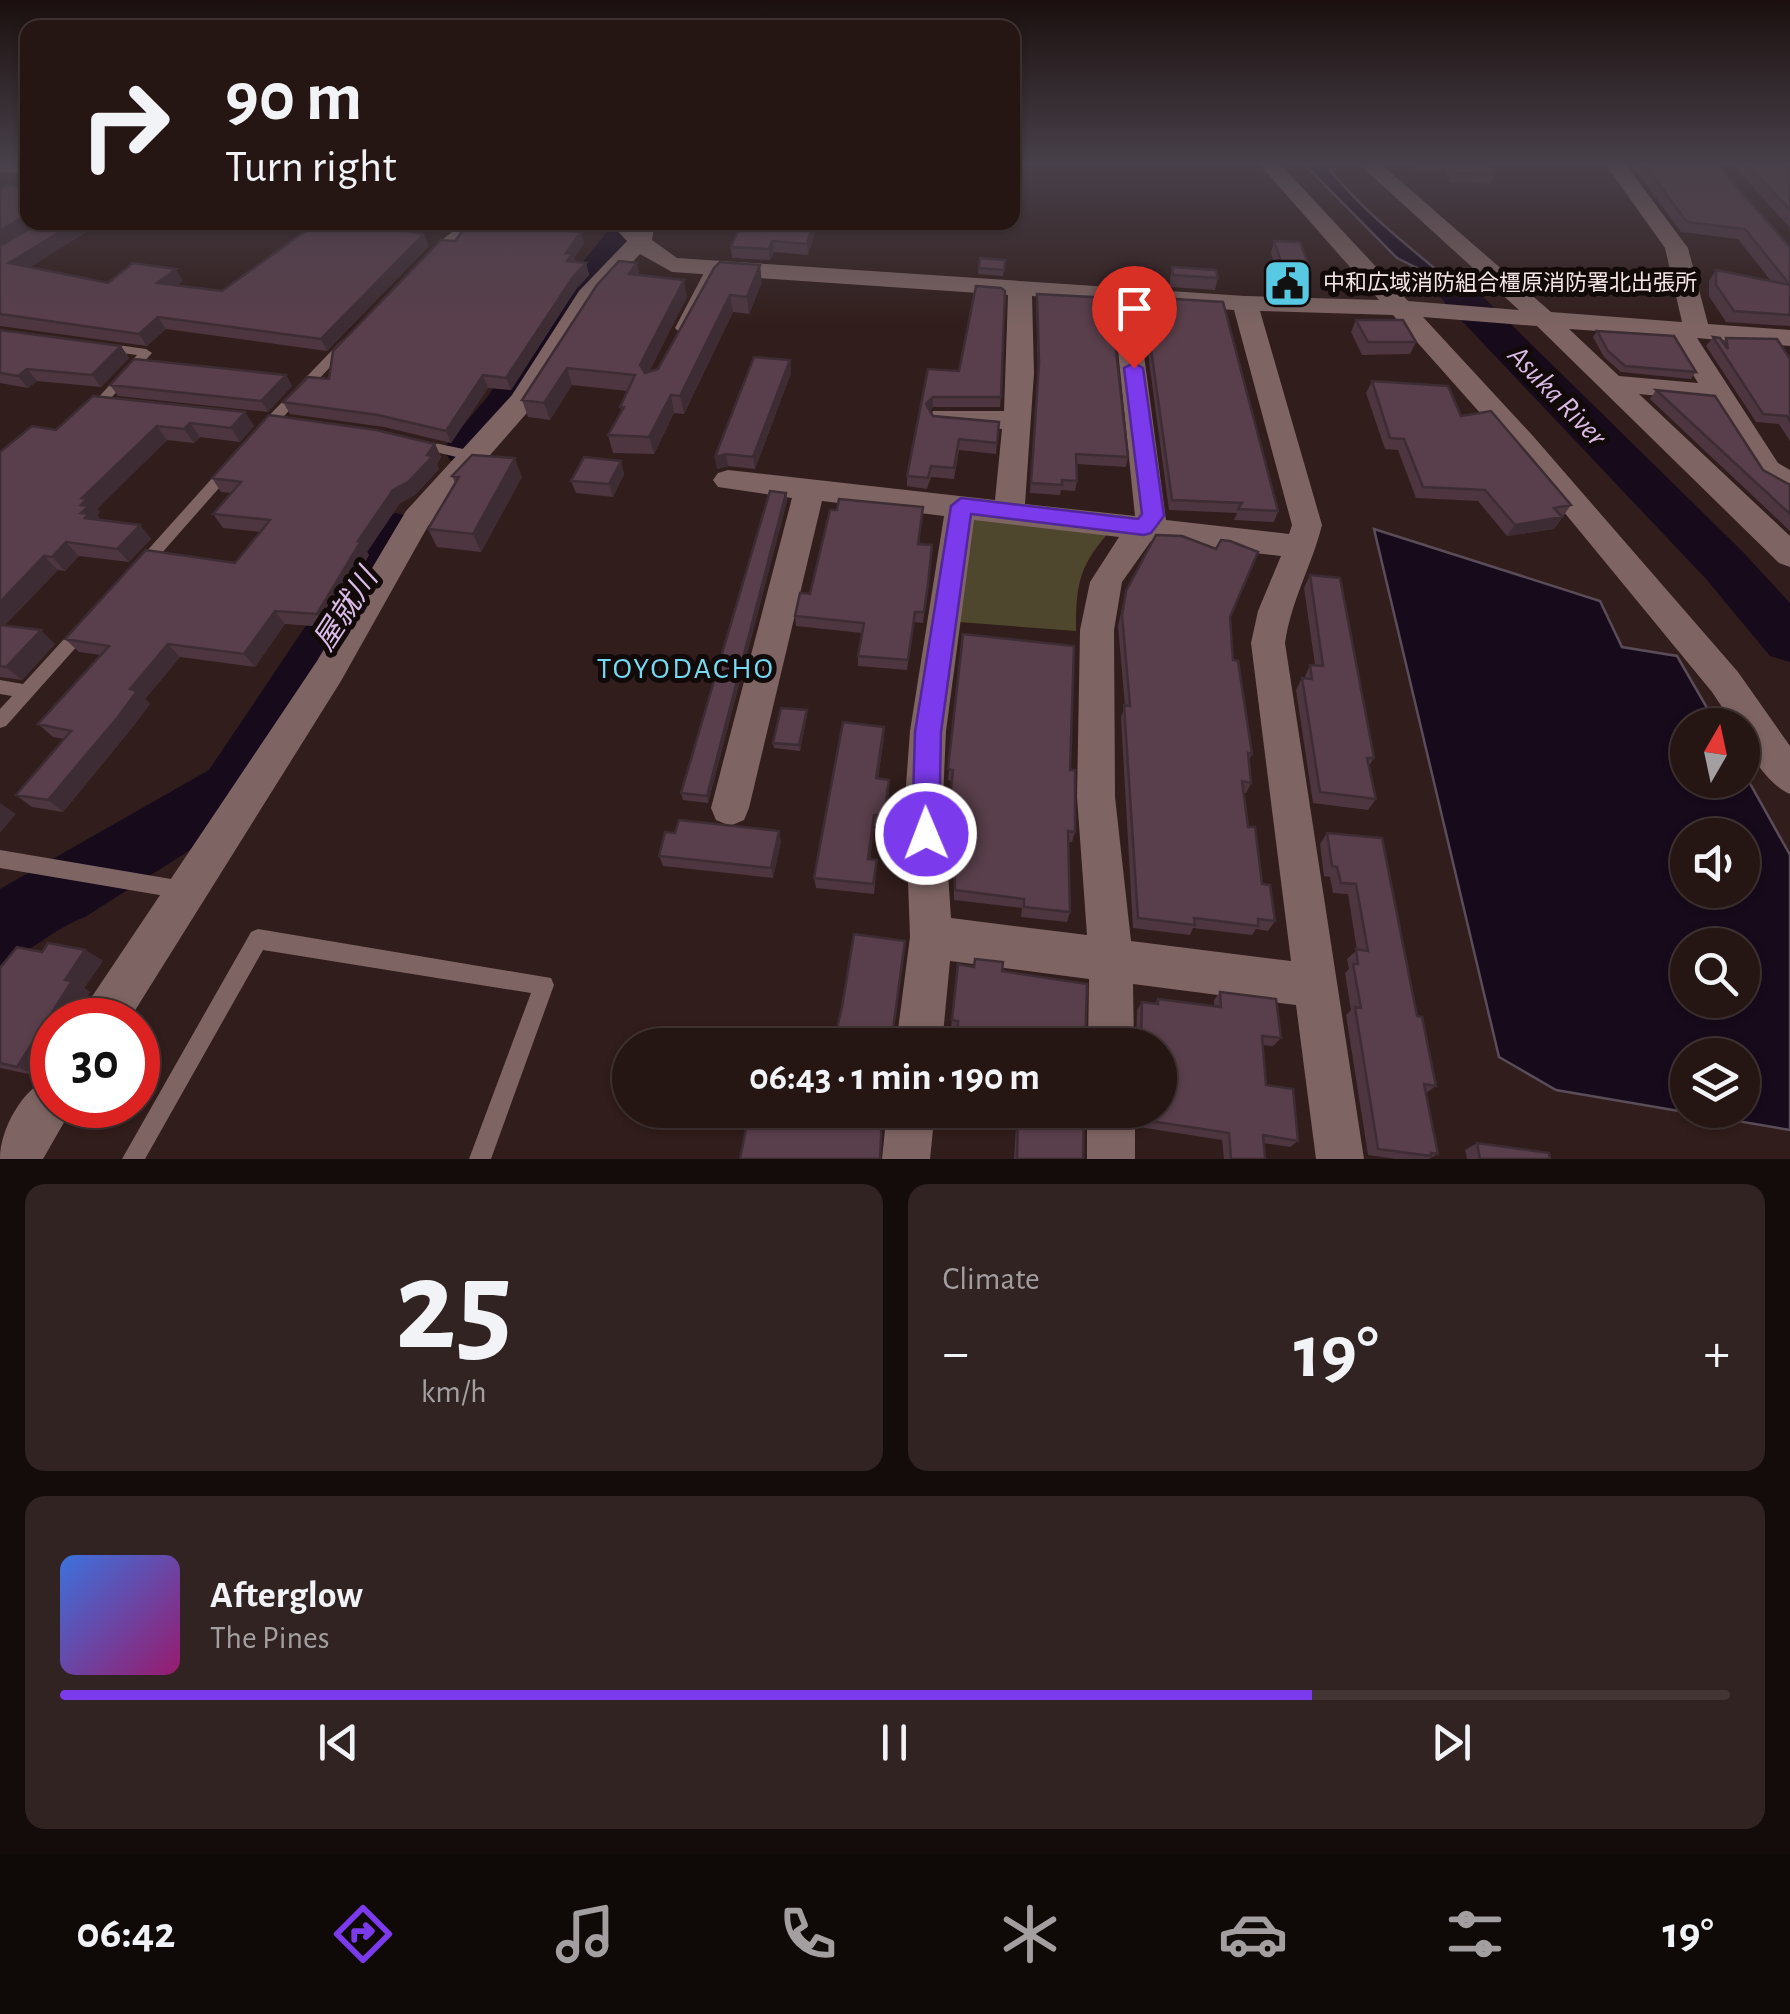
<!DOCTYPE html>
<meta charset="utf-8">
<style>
body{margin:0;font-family:"Alegreya Sans","Noto Sans JP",sans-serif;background:#312322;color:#f1f3f6;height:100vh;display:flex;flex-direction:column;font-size:38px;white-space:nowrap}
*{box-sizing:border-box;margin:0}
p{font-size:32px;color:#a39fa0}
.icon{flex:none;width:55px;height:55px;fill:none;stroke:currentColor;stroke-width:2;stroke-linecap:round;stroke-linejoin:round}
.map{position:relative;height:1159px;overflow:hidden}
.details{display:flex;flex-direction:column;gap:25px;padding:25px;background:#140c0b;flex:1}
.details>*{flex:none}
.hud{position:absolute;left:20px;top:20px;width:1000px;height:210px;border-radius:20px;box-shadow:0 2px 8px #0004,0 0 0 2px #423534;background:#251614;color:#f1f3f6;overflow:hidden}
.needle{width:65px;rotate:9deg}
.tools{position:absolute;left:1670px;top:708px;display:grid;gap:20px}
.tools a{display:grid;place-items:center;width:90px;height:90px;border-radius:50%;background:#251614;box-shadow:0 2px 8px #0004,0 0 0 2px #423534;font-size:50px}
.speed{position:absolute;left:30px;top:998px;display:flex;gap:20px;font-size:50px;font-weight:700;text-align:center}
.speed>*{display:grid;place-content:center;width:130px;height:130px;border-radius:50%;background:#251614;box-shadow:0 2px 8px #0004,0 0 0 2px #423534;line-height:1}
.speed .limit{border:15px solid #d22;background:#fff;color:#111}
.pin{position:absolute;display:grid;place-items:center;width:85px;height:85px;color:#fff;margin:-102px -42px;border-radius:50% 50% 50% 0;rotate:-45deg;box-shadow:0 0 10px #0007}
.pin .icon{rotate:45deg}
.me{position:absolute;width:110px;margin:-55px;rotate:359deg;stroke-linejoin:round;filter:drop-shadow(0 0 8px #0008)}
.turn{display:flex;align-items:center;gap:35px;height:210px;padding:0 40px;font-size:45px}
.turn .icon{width:130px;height:130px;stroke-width:2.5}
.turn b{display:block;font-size:70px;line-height:85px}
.big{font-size:75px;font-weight:700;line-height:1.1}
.details .widget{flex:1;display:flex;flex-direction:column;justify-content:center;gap:15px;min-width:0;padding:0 35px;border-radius:20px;background:#312322}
.details .dial{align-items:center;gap:0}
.dial b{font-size:130px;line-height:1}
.song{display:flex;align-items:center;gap:30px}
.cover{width:120px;height:120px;border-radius:15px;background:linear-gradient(135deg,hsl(220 70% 55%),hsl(320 70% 35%))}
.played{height:10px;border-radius:5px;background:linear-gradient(90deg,#7c3aed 75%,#423534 75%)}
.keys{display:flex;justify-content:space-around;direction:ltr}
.heat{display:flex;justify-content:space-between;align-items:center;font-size:55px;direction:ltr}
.details .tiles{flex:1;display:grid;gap:25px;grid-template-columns:1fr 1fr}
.widget:last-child{grid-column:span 2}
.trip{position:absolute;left:612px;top:1028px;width:565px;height:100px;border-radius:50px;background:#251614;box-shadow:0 2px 8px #0004,0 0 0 2px #423534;font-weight:700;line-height:100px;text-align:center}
.menu{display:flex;height:160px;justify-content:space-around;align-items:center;background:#0f0908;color:#a39fa0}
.menu .icon{width:70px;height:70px}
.menu .current{color:#7c3aed}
.menu b{font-size:45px;color:#f1f3f6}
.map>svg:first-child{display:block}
</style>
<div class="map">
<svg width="1790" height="1159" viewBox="0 0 1790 1159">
<rect width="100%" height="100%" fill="#311d1b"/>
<!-- green -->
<path fill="#4f462e" d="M969,512L1112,529C1079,565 1076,583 1076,631L959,622Z"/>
<!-- water -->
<path fill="#170a1b" stroke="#5a4c58" stroke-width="2.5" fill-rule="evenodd" d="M1305,165H1326C1378,232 1454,276 1512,339L1504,352L1435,277L1397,258Z
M1374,529L1600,601L1622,647L1677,656L1717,725H1688V780H1742L1743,771L1790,855V1130L1556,1090L1499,1057ZM1688,835H1742V890H1688ZM1688,945H1742V1000H1688ZM1688,1055H1742V1110H1688Z"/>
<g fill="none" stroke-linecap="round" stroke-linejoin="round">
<!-- river -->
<path fill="#170a1b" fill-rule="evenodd" d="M615,222H651L638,246L568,334L522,414L482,460L466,465L450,460L443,449L489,395L535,321Z
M1459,283L1473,287L1743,552L1790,603V662L1770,656L1707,580L1445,303L1439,295L1445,287Z
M396,513L414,518L421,531L253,810L85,917C53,929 31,952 0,965V889L209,770L378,518Z"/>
<!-- lane -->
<path fill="#7e6563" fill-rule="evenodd" d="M464,222H476L438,254H430V250Z
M711,266L716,269L687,328L681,332L677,330L675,328L706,269Z
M345,340L349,341V347L269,432H259L257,429L259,426L341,341Z
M103,343L146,349L152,353L111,398L120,404L114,408L96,400L137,355L99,350L97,347Z
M420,440L473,451L480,456L473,461L415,447L413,444L415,441Z
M229,463L234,465L236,468L234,471L146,571H136L134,567L136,563L224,465Z
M81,625L87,627L89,631L87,635L6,726L0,728V709L12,696L0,694V680L23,684L75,627Z
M0,850L183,881L190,884L193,890L190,896L183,899L0,868Z
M258,929L551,978L554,985L491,1159H469L531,993L263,950L145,1159H122L251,932Z"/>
<!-- street -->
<path fill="#7e6563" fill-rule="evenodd" d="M0,165H28V173L0,172Z
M1260,165H1281L1408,301L1519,310L1360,165H1382L1551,312L1682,322L1665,248L1606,165H1626L1688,248L1708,324L1790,330V346L1697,338L1778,463L1790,470V494L1758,477L1710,401L1639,394L1790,536V567L1779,563L1537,326L1423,317L1533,436L1738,672L1790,746V794C1769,786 1742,748 1742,725H1734L1712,692L1513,450L1393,315L1260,311L1322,525C1312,565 1291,601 1285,643L1364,1159H1316L1296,1005L1133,984L1134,1045H1088L1089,979L950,961L942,1045H896L910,937L905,799L910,731L944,516L822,501L749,808L744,820L730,826L716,820L711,808L792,498L718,487L713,480L718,473L728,470L995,500L1002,429L933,423L929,417L933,411H1004L1008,295L672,272L640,254L598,300L532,407L428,526L341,681L129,1020H80L87,1004L317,661L406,511L512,395L579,291L627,241L609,222H655L652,240L677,258L1245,296L1379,300ZM1032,296L1113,302L1135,516L1025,504L1034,373ZM1137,303L1234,310L1292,525L1289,534L1166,520ZM1569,329L1670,336L1698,383L1619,376ZM974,520L1119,537L1090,582L1080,630L1077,797L1087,935L951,918L943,799L946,731ZM1151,541L1281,556L1258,611L1251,643L1291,961L1131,941L1115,797L1114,630L1122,582Z
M52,1076V1105H74L43,1159H0C0,1128 23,1088 52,1076Z
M887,1110H935L930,1159H882Z
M1087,1110H1135V1159H1087Z"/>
</g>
<!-- wall -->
<path fill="#4d3640" d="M1412,165H1489L1494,174L1490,183L1450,182L1445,170H1415Z
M1632,165H1717L1790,247V326L1726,322L1709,296V281L1716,270L1771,281L1738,239L1681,232Z
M1738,165H1790V228L1736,168Z
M0,189L28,222H102L30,267L108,283L183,281L177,285L222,291L429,246L327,351L166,329L147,346L0,326Z
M112,222H161L150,230Z
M469,222H573L567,230L584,243L574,258L575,262L586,263L589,275L576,289L511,390L488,388L451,443L384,427L290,414L283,402L329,379L455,241Z
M742,222H817V226L808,255L774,252L770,260L732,258L731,247Z
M1274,241L1311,271L1307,283L1280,282L1271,253Z
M980,258L1005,260L1003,276L978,274Z
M637,263L639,275L687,297L649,372L658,369L714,268L762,282L749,314L733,312L684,414L674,413L654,454L613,453L608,435L622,412L620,407L627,391L572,385L550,420L528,417L522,400Z
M1172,267L1218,278L1215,290L1170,287V279Z
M1037,294L1128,457L1126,467L1076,464L1077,481L1075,491L1061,490L1060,495L1030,493L1038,373L1036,303Z
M1175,299L1278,511L1274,522L1234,520L1237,513L1169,510L1143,316L1145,306L1173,307Z
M1356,320L1416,342L1410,354L1362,355L1351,332Z
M0,330L121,346L129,358L101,387L37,381L28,388L0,383Z
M1597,331L1696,372L1691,379L1621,372L1604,357L1593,337Z
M1713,337L1723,342L1726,338L1790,359V441L1779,424L1756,422L1706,346Z
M790,360L791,373L755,469L728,466L717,469L715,457Z
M928,369L959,371L1001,397L1000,407H933L930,411L933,416L999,422L996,454L959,450L954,479L931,477L927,489L907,486V476Z
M286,375L292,386L268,412L118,396L110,385Z
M1372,381L1461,416L1571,505L1554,529L1507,536L1478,501L1416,498L1398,450L1385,449L1366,393Z
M1656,390L1763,470L1790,485V531L1650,399Z
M245,412L254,426L240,442L200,437L194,443L167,440L97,509L100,512L97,515L101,520L140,525L151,539L129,562L79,556L65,571L58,570L5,625L55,644L22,680L0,677V452L56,430Z
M435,444L441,457L437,464L439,469L415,495L400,503L367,552L369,555L326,627L285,624L255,667L180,657L145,699L150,704L131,729L63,812L32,807L16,795L64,739L53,737L38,724L101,655L79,652L65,639L235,563L260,532L223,528L213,514L231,493L221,492L212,478Z
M621,461L624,474L613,497L576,493L571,481Z
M452,476L522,477L481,552L437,547L428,529L455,483Z
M786,493L787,501L708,803L683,800L681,793Z
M923,507L919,544L931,555L923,623L914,622L907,670L858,666V656L862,633L796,626L795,616L810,594L837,510Z
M1310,575L1374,758L1369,766L1376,799L1368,810L1313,803L1296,690L1302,678L1304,679L1310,665H1315L1304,588Z
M1126,591L1230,618L1233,660L1252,754L1249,760L1251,783L1246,793H1244L1248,827L1262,884L1275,921L1268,931L1256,929L1252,935L1193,928L1190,935L1133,928L1121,717L1125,706L1118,626Z
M963,634L1070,770L1075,832L1072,842H1068L1070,912L1067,922L1021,917L1022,908L954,900L953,836H949L948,821L952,781L948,780Z
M807,710V715L800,751L774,748L773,743Z
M884,727V738L878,778L889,791L884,827L874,826L870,860H877L874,894L816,888L814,878Z
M1327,833L1382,838L1417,1016L1436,1086L1426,1093L1438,1154L1429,1159H1396L1368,1155L1346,1015L1351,1010L1345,973L1349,969L1347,959L1357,950L1348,894L1333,893L1330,877L1324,876L1320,844Z
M781,841L773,878L663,866L659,856Z
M85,950L103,961L84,988L90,992L38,1076L0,1068V968L42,952Z
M975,959L1002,971L1085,1045H956L957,1029L951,1028L958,964L973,967Z
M1220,992L1281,1038L1273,1046L1263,1045L1266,1085L1298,1141L1290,1147L1263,1143L1265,1159H1224L1222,1140L1139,1127L1138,1110H1160V1045H1136L1137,1010L1142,1002L1155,1003L1158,999L1214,1006V1000Z
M943,1110H1084L1083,1159H1014L1016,1126L943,1115Z
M1477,1143L1550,1159H1467L1465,1150Z"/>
<!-- shaded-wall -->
<path fill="#3e2c34" d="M28,214V222H41L0,248V231Z
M76,222H102L18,275L9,263Z
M146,222H161L150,230Z
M561,222H573L560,241L556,230Z
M814,222H817V226L808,255L807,244Z
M581,232L584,243L574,258L576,265L570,273L566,253Z
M424,234L429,246L327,351L321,339Z
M772,241L774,252L770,260L769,249Z
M586,263L589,275L576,289L511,390L506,378L573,277Z
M637,263L640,280L629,274Z
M760,265L762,282L749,314L747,297Z
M176,269L183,281L165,295L157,283Z
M684,280L687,297L644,382L640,365Z
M730,295L733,312L684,414L680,396Z
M158,317L166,329L147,346L139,334Z
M121,346L129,358L101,387L92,375Z
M790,360L791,373L755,469L753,457Z
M567,368L572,385L550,420L544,403Z
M27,369L37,381L28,388L18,376Z
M286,375L292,386L268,412L261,401Z
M483,375L488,388L451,443L446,431Z
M671,395L674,413L654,454L649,437Z
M933,397V407L926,415V404Z
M245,412L254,426L240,442L231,428Z
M190,423L200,437L194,443L184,429Z
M157,426L167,440L97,509L100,512L97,515L101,520L97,532L81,513L82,498Z
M435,444L441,457L437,464L439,469L415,495L400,503L367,552L369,555L326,627L317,614L358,541L393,490L427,455Z
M726,454L728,466L717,469L715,457Z
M515,458L522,477L481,552L473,534Z
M621,461L624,474L613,497L609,484Z
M786,493L787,501L708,803L707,796Z
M1562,517L1554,529L1507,536L1515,525Z
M140,525L151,539L129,562L117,549Z
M66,542L79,556L65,571L52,557Z
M44,556L58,570L0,630V602Z
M275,611L285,624L255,667L244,654Z
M41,630L55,644L22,680L6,667Z
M168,644L180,657L145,699L150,704L131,729L63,812L48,800L130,689Z
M807,710V715L800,751L799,745Z
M884,727V738L876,789V778Z
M889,780V791L884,827V816Z
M0,803L16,814L0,833Z
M874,815V826L869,870L868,859Z
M779,831L781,841L773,878L771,868Z
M85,950L103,961L84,988L90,992L72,1020H52V1052L38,1076L17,1067L65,980Z"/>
<!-- building -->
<path fill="#593f4b" stroke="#3e2c34" stroke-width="2.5" d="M1450,165H1489L1494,174L1454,173Z
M1645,165H1717L1790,247V315L1734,311L1716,285V270L1790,285L1745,229L1687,222Z
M1748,165H1790V210Z
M6,185L28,189V214L0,231V189Z
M41,222H76L9,263L108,283L133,263L176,269L157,283L222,291L318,222H353L424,234L321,339L158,317L139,334L0,314V246Z
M469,222H561L556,230L581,232L566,253L572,254L567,261L586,263L573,277L506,378L483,375L446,431L378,415L283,402L308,377L329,379L333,351L441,240L455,241Z
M742,222H814L807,244L772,241L769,249L731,247Z
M1274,241L1300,242L1311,271L1284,270Z
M980,258L1005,260L1004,270L979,268Z
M619,261L637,263L629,274L684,280L640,365L645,373L658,369L714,268L720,262L760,265L747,297L730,295L680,396L671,395L649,437L608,435L624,407H620L635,375L567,368L544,403L522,400L597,285Z
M1172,267L1216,270L1218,278L1173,275Z
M976,286L1001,288L1005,291L1001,397H933L926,404L933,416L999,422L997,443L959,439L954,468L931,466L928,478L907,476L928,369L959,371Z
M1037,294L1110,298L1128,457L1076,454L1077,481L1062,480V485L1031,483L1039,363Z
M1175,299L1223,302L1278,511L1238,509L1242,503L1172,500L1145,306L1176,307Z
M1356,320H1403L1416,342H1368Z
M0,330L121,346L92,375L27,369L18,376L0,373Z
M1597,331L1674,336L1696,372L1625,366L1608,351Z
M1713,337L1720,338L1728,349L1726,338L1777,339L1790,359V421L1787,416L1763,414Z
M754,357L790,360L753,457L726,454L715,457Z
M134,359L286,375L261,401L110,385Z
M1372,381L1448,386L1461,416L1491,411L1571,505L1554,508L1562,517L1515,525L1485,490L1423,487L1404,439L1390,438Z
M1656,390L1715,396L1763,470L1790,485V514Z
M93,396L245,412L231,428L190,423L184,429L157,426L82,498H88L81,505L89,506L81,513L89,514L85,518L140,525L117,549L66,542L52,557L44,556L0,602V452L32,426L56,430Z
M269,415L376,430L435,444L427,455L433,456L408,482L393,490L358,541H361L317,614L275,611L244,654L168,644L130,689L137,691L118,717L48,800L16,795L71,731L38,724L109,646L65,639L146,550L235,563L270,520L213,514L241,482L212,478Z
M472,455L515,458L473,534L428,529L459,477L452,476Z
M584,457L621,461L609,484L571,481Z
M770,491L786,493L707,796L681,793Z
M839,499L923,507L918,544L932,545L928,584L924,612H915L908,660L858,656L864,623L795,616L800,593L810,594L830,510H837Z
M1156,535L1182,536L1216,549L1221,540L1230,541L1258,552L1230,617L1233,660L1238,661L1252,754L1248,753L1251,783L1242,781L1248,827H1255L1262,884L1270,885L1275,921L1258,919V926L1194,918L1195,925L1138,918L1124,705L1130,706L1122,615L1126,591Z
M1310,575L1340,578L1374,758H1367L1376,799L1320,792L1302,678L1312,679L1310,665L1323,666Z
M0,625L41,630L6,667L0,666Z
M963,634L1074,646L1070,770H1075V832L1068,831L1070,912L1024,907V899L955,890L954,826H950L949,811L953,770L948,769Z
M781,708L807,710L799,745L773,743Z
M843,722L884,727L876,778L889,780L884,816L874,815L868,859L877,860L873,884L814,878Z
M679,820L779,831L771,868L659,856L665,832L675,833Z
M1327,833L1382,838L1417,1016L1422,1017L1436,1086L1424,1084L1438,1154L1431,1153V1156L1378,1149L1355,1007L1361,1008L1353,964H1358L1356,949L1368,951L1356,884L1341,883L1337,867L1332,866Z
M854,934L905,941L892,1037L897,1041V1045H833L842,1007Z
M48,943L85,950L65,980L72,981L17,1067L0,1063V968L17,947L42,952Z
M975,959L1003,962L1002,971L1087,984L1085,1045H957L958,1021L952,1020L958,964L974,967Z
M1220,992L1276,999L1281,1038L1262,1036L1266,1085L1293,1089L1298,1141L1263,1135L1265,1159H1231L1229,1133L1144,1120L1143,1110H1160V1045H1141L1142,1002L1158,1004V999L1221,1007Z
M750,1110H783L816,1115L818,1110H867L866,1113L882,1116L880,1159H740Z
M956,1110H1084L1083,1159H1017L1018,1119Z
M1477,1143L1549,1153L1550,1159H1480Z"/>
<!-- sky -->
<linearGradient id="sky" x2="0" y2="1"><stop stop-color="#1b100f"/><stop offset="0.5" stop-color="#48404a"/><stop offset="1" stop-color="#48404a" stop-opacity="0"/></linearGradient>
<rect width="1790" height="327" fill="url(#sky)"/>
<!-- route -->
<path fill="#7c3aed" stroke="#51269a" stroke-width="2.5" d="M1134,363L1143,368L1164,516L1151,533L1144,535L971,514L941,732L939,834L935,843L926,847L916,843L912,834L915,732L951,506L961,498L1138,519L1142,514L1124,368Z"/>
<!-- icons -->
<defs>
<symbol id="civic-square" viewBox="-11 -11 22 22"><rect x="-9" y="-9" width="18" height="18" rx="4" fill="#58c9e3" stroke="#120909"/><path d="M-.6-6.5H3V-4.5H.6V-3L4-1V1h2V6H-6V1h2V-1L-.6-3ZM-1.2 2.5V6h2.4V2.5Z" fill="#111"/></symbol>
</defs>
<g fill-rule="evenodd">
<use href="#civic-square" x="1260" y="256" width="55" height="55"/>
</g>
<g text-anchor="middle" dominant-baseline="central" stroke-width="10" stroke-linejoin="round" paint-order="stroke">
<!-- far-poi labels -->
<g font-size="22" fill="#f5e7e6" stroke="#120909" text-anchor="start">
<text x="1323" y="283">中和広域消防組合橿原消防署北出張所</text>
</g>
<!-- water labels -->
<g font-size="30" font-style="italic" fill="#dabae6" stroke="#120909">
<text transform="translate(1557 396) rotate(46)">Asuka River</text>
<text transform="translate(346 610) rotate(-57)">屋就川</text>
</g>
<!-- neighbourhood labels -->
<g font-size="30" letter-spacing="2.5" fill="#75d9f2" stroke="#120909">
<text x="686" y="669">TOYODACHO</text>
</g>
</g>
</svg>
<div class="tools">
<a><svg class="needle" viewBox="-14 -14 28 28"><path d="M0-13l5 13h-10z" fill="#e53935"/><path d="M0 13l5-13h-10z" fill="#a39fa0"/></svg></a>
<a><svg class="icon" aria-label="sound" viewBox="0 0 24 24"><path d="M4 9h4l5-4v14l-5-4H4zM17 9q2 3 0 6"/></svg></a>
<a><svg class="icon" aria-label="search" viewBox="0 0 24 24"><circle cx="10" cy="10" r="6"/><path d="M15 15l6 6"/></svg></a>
<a><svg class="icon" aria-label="layers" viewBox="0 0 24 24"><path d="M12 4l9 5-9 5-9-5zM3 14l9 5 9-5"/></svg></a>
</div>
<div class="speed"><div class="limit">30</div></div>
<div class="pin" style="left:1134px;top:368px;background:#d93025"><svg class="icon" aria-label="arrive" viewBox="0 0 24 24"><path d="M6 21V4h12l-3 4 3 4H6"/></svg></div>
<svg class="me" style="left:926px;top:834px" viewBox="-20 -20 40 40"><circle r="17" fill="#7c3aed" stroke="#fff" stroke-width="3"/><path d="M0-11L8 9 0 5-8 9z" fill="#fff"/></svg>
<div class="trip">06:43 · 1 min · 190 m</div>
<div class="hud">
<div class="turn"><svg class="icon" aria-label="right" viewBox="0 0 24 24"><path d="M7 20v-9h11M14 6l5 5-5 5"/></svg><div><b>90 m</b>Turn right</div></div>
</div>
</div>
<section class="details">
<div class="tiles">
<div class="widget dial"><b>25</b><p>km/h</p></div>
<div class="widget"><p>Climate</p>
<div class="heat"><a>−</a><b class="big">19°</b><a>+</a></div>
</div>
<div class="widget">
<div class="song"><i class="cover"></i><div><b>Afterglow</b><p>The Pines</p></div></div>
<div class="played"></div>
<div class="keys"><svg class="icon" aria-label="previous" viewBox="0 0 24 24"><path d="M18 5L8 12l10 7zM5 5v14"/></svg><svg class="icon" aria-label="pause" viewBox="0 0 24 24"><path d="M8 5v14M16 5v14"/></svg><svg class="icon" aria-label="next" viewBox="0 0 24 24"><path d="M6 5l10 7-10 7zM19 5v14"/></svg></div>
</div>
</div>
</section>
<nav class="menu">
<b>06:42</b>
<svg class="icon current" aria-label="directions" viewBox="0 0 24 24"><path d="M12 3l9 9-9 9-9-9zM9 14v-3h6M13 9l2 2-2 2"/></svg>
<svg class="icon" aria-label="music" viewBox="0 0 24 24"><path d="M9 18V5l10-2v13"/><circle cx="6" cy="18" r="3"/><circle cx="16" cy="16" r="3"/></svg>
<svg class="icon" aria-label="phone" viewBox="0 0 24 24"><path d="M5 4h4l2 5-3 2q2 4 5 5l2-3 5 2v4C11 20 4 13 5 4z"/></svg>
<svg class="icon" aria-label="climate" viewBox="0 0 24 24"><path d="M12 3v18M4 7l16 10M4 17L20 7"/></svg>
<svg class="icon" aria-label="car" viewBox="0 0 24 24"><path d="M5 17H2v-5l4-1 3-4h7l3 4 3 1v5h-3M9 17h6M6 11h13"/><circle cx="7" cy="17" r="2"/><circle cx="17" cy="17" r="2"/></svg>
<svg class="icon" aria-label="filters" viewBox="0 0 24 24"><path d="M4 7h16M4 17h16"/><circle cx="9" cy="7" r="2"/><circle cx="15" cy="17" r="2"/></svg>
<b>19°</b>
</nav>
